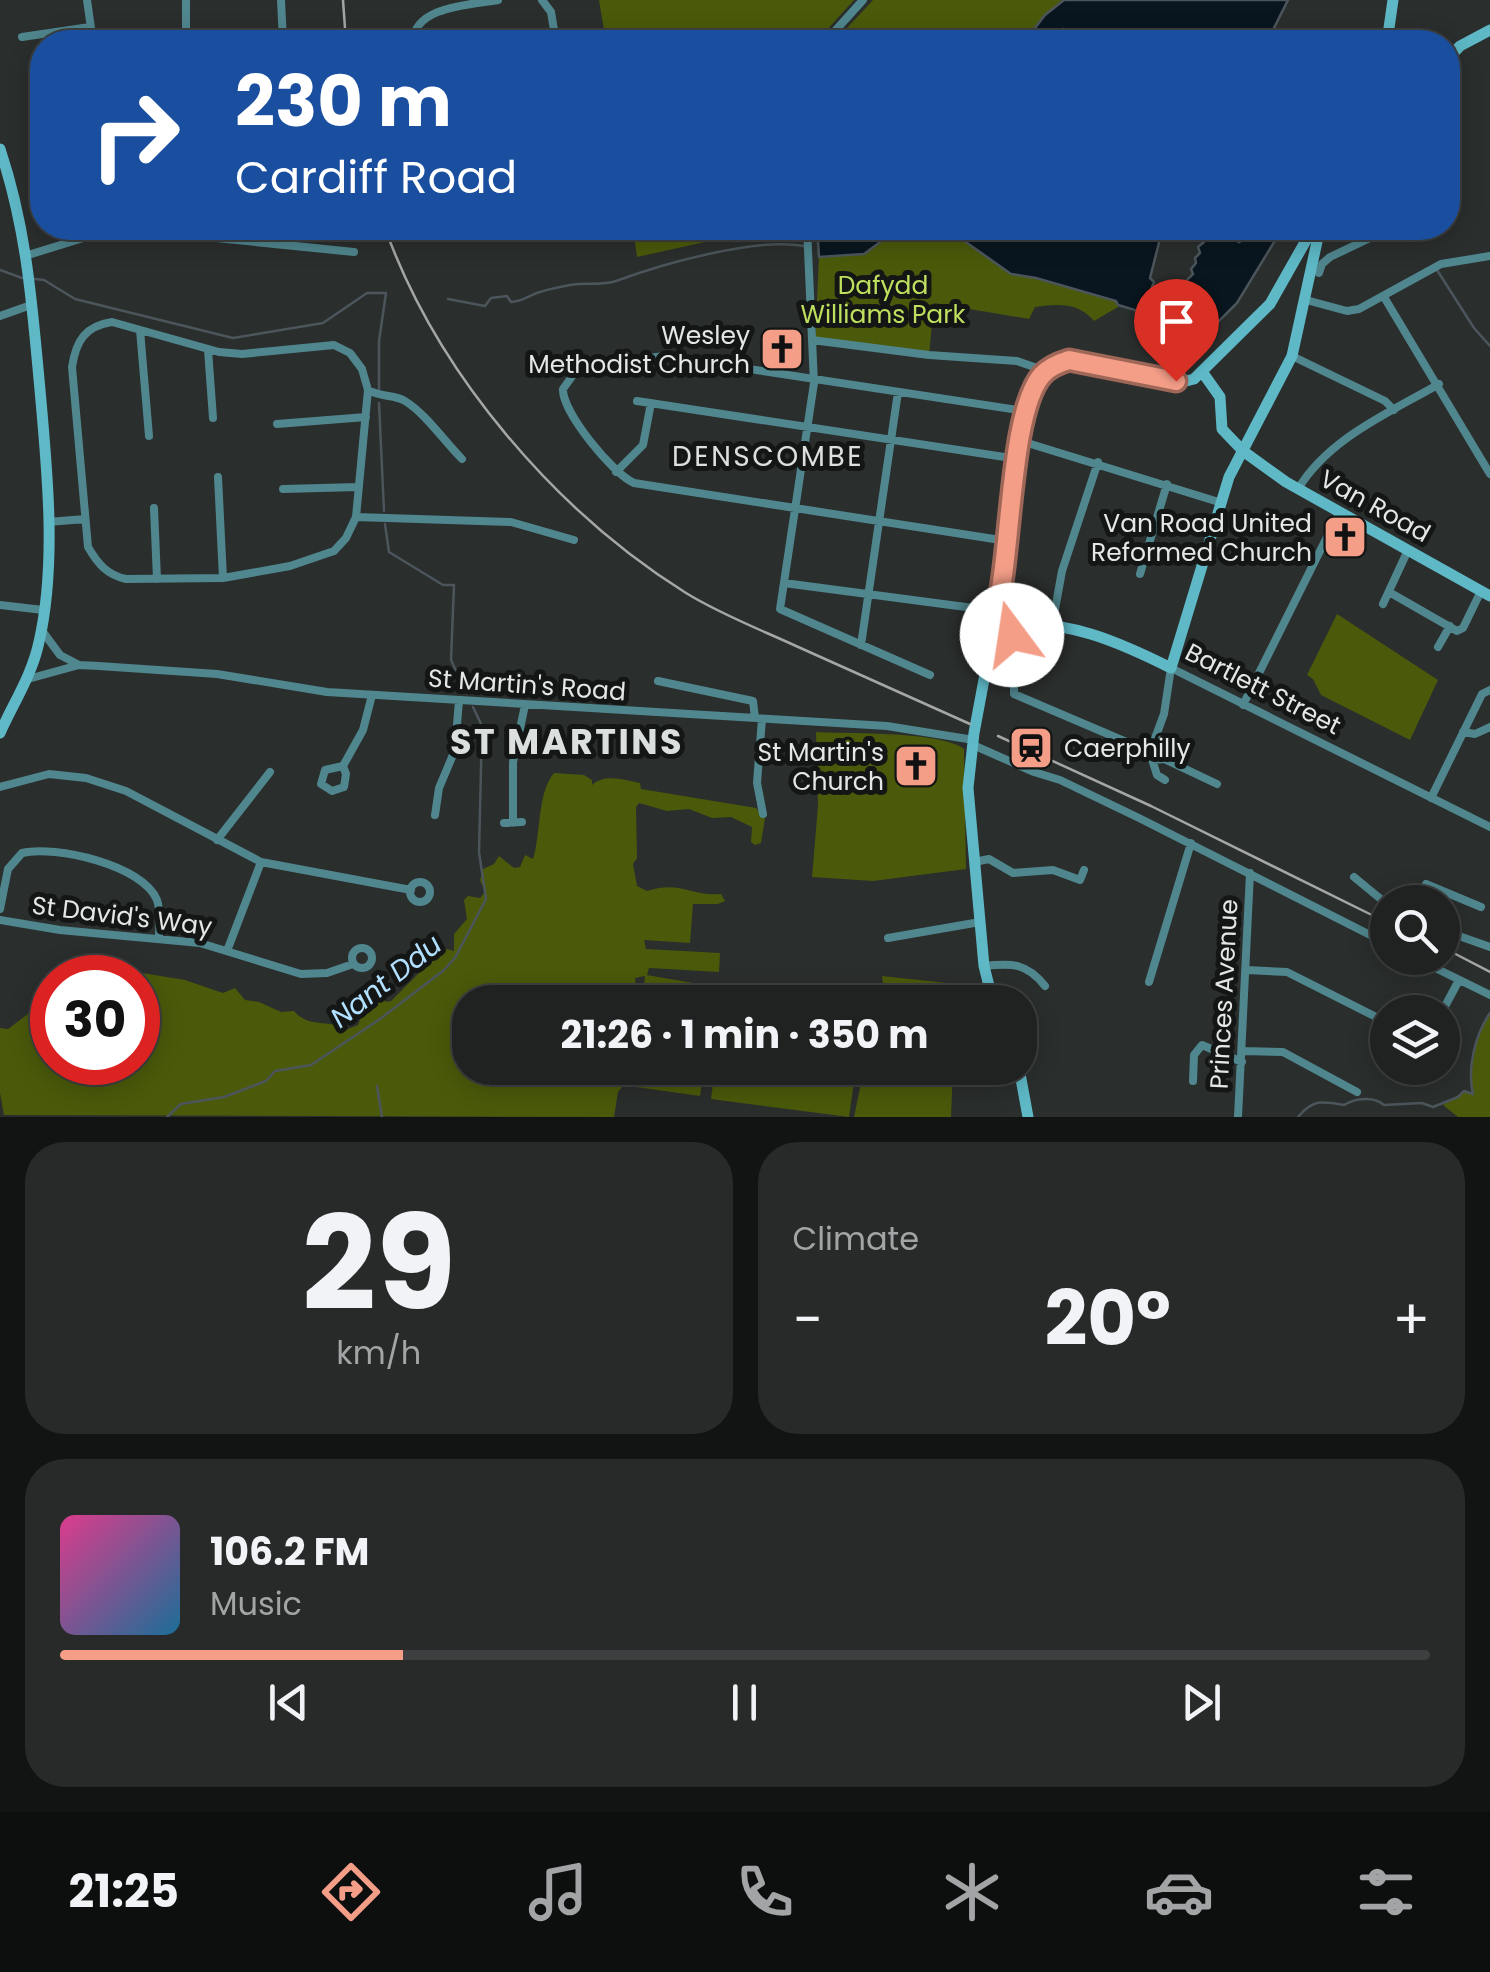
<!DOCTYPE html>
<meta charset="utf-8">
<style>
body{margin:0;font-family:Poppins,sans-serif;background:#282a2a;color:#f1f3f6;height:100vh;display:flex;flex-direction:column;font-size:38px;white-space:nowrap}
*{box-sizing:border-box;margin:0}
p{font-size:32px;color:#a2a4a5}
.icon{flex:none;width:55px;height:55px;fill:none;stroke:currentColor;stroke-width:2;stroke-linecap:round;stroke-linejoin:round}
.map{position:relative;height:1117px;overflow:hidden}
.side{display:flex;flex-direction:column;gap:25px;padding:25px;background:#121313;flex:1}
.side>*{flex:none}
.guide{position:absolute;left:30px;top:30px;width:1430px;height:210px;border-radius:40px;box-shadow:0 5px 25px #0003,0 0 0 2px #3d3f40;background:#1a4fa0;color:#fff;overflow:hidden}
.fabs{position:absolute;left:1370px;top:885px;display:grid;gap:20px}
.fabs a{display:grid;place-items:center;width:90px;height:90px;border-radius:50%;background:#202222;box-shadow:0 5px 25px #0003,0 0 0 2px #3d3f40;font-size:50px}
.speed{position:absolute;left:30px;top:955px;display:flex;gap:20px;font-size:50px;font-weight:700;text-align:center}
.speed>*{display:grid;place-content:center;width:130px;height:130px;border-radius:50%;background:#202222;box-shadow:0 5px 25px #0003,0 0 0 2px #3d3f40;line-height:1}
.speed .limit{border:15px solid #d22;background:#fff;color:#111}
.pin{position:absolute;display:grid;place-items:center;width:85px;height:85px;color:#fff;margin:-102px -42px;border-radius:50% 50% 50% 0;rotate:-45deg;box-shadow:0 0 10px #0007}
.pin .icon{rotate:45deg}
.me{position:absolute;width:110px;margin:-55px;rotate:346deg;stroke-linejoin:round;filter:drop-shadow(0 0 8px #0008)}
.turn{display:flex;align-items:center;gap:35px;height:210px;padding:0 40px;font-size:45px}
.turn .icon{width:130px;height:130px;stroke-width:2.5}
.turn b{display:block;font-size:70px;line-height:85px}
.big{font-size:75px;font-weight:700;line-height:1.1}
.side .card{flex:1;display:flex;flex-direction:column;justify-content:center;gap:15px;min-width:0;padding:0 35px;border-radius:40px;background:#282a2a}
.side .dial{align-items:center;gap:0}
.dial b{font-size:130px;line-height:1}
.song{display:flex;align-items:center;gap:30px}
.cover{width:120px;height:120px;border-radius:15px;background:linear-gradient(135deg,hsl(330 70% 55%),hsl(200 70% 35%))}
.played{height:10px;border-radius:5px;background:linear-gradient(90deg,#f49e88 25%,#3d3f40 25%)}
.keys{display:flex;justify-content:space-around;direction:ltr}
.heat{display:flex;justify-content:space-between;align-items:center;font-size:55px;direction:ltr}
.side .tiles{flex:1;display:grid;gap:25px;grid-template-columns:1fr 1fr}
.card:last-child{grid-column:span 2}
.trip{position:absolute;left:452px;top:985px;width:585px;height:100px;border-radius:40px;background:#202222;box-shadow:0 5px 25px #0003,0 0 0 2px #3d3f40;font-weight:700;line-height:100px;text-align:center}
.dock{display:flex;height:160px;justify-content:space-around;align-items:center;background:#0d0e0e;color:#a2a4a5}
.dock .icon{width:70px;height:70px}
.dock .on{color:#f49e88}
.dock b{font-size:45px;color:#f1f3f6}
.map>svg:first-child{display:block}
</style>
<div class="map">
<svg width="1490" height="1117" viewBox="0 0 1490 1117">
<rect width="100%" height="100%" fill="#2a2e2d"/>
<!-- green -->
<path fill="#4a5a0a" d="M599,0H854L816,42H606Z
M873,0H1064L1045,15L1025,41L999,35L987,42H834Z
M633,228H659L661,234L681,230L683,235L723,228H769L637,257Z
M899,228H946L1011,274L1036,278L1117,301L1118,307L1094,321C1078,302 1058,304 1035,307L1029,319L934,303L929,355L815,342L819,257L864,254Z
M1337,614L1438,680L1410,740L1321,695L1313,679L1307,675Z
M816,732C849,734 941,731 964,749L966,869L873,881L812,877L818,806Z
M554,773L584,775L592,780V785C605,773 624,780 640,783L641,789L756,808L765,818L761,843L755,845L751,842L752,827L731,817L712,818L689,809L667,811L639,803L636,807L637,858L633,864L637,886L647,891C681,880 691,897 721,894L725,901L718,904H693L690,943L644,940L646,949L720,953L719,972L649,968L647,975L716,987L714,1002H642L645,976L635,978L637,993L632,1002H470V1068H627L630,1075L632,1068H704L700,1096L629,1086V1078L618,1092L614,1117L4,1115L0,1093V1028L8,1029L36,1008L33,993L39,989L43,996L52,997V1062H138V978L85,977C99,969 112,973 126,965L132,966L136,972L185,980L223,993L235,988L245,1000L259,1002L281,1012L294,1011C309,1029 330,1019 348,1029L358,1025L361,1017L371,1011L372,999L382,996L386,1002L391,1001L428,964L434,952L443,948L454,951V934L467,919L464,900L468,896L480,898L485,892L480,880L483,869L494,864L499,856L514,868L520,867L525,855L533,859C541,834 537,793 554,773Z
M882,976L956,984L987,983L993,1002H885Z
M1490,1013V1117H1458L1443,1105L1464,1091L1472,1093C1467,1068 1475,1035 1490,1013Z
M715,1068H856L849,1117L711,1099Z
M864,1068H953L951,1117H854Z"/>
<!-- water -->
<path fill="#09161f" stroke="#4b555b" stroke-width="2.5" d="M1064,0H1288L1273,30L1281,34L1279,38L1283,42H1106L1063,29L1046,42H987L1006,34L1025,41L1045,15Z
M843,228H899L864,254L819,257L818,241L837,239Z
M946,228H1172L1162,231L1150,278L1154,282L1145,306L1140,305L1138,311L1118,305L1116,301L1036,278L1011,274Z
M1253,228H1276V233L1279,234L1237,303L1215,325L1183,324L1176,313L1181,307L1180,299L1185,296L1183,291L1189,285L1187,280L1193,274L1191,269L1196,263L1195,258L1200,253L1198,247L1204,242L1203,234L1207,231L1231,236L1239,242L1247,238Z"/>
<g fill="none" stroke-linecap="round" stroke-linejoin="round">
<!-- stream -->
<path stroke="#4b555b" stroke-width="2.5" d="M0,270L22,278
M1437,270L1474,328L1490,346
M35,279L44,280L75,299L233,338L323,323L367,293H386L379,341V389
M448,299L485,306L491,298L507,296L511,302C523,302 529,295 540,292C549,289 560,287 570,285C585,282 602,286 616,281C662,264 757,237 803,246
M379,403L384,511
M385,524L389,552L443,585H454L451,660L467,694
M377,1086L382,1117
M167,1117L181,1104L224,1097L266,1081L275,1071L311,1065L380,1019L444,970L455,958L486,899L479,852L482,726L473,707
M1298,1117C1313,1099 1322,1101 1344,1105C1355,1098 1374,1096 1384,1105L1422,1103L1433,1107L1458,1097L1464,1091L1473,1094C1467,1068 1475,1035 1490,1013"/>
<!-- street -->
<path stroke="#50868e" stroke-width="8" d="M87,0L93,42
M186,0V42
M281,0L283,42
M542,0L551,12L556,42
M22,37L90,27
M413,42C414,6 470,5 498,0
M825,42L863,0
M1448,198L1455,193
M288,228V245
M807,228L814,383L780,609L930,675
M28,255L109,230L127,229L354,252
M1319,273L1322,264L1330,257L1391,228
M1384,297L1490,474
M1306,300L1347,311L1359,309L1441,264L1490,256
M0,316L31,305
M112,322L219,352L242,354L334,345L350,353L362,369L368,390L356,517L346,538L334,551L290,566L223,578L126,579C107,575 98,564 88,547L72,367C76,341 85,326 112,322Z
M140,330L149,436
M812,340L929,355L1017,361L1046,371
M208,350L213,418
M1292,356L1385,401L1394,410
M368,390C383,398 394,394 405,401C426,414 444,441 462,459
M637,401L1018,459
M277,424L366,417
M1021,441L1222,503
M616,472L643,445L651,403
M218,477L223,578
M283,489L358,487
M1298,489C1329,438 1389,413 1439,384
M154,508L157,579
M356,517L511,522L574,540
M48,522L85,519
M1007,541L634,483C613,474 562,412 563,389L578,368L664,356L1025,411
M1140,574L1167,484
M784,583L996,611
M1389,592L1457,631L1463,628L1481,591
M1383,604L1408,550
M0,605L43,610
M1006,626L1014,640V694L1150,752
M1052,626L1062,571L1098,462
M43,632L60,655L79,665
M861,645L898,392
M1438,647L1450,626
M28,679L79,665L99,666L217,674L327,692L887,726L974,740
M658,681L753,701L755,718
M1243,705L1339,513
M762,719L757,783L763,814
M1463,732L1475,734L1490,727
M973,745L1034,772L1060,780L1139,818L1388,944
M1150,752L1164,714L1171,668L1490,827
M1151,756L1157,775L1165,780
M1153,760L1164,759L1217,784
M343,766L325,770L321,784L332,791L344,787L346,774L343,766L363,730L372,695
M0,787L49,774L86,778L126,791L261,862L411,890
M1431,798L1482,694L1490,690
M435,815L439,788L455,750L459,700
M504,823L522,822
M513,823V762L525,705
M217,840L270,772
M974,862L989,859L1013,873L1053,870L1080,880L1084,870
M1354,877L1388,905
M410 892a10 10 0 1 1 20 0a10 10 0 1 1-20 0Z
M1418,902L1426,884L1481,907
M0,909L8,869L22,853C55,845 143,865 157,900C161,911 159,927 159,939
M0,920L60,930L200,943L301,974L327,973L353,964
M1442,930L1490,947
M888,938L980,922
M352 958a10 10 0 1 1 20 0a10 10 0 1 1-20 0Z
M227,951L261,862
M1415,958L1490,995
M984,966C1012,963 1027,963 1045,986
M1246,970L1287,972L1388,1023
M1149,982L1191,843
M1442,1012L1459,980
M1243,1051L1283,1052L1357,1092
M1193,1081L1194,1055L1202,1045L1242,1062
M1238,1117L1250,873"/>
<!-- secondary -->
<path stroke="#5eb8c6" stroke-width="11" d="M1387,42L1393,0
M1448,59L1460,46L1490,30
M0,149C27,230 32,304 40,390C47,469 57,563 39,642C32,675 14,702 0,733
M1203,373L1220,397L1222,429L1243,451L1286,482L1490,596
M1006,626C1064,617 1121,643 1171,668L1229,477L1292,356L1320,228
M993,1002L984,966L968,788L974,733L1008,551L1007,529L1025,411C1040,356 1062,358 1110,367C1134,372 1158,377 1182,382L1194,379L1270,304L1313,228
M1019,1068L1028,1117"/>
<!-- rail -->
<path stroke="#a4a7a6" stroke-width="2.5" d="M343,0L346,42
M385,228C437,373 555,511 686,593C720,614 759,629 796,646C854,672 912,698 970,724
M998,736L1151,806L1388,923
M1442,947L1490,972"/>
</g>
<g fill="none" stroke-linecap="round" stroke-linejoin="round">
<defs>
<path id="route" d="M1012,635L996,612C1012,556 1009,413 1042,375C1049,367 1059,363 1069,360L1176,381"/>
</defs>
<!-- route casing -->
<use href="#route" stroke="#9f6758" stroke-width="25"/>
<!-- route -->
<use href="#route" stroke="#f49e88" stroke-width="18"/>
</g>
<!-- icons -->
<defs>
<symbol id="church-square" viewBox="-11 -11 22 22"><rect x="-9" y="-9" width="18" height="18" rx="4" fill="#f49e88" stroke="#141615"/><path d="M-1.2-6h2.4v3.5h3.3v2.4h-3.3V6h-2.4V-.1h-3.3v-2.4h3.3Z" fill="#111"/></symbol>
<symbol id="station-square" viewBox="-11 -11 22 22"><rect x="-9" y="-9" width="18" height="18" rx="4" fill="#f49e88" stroke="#141615"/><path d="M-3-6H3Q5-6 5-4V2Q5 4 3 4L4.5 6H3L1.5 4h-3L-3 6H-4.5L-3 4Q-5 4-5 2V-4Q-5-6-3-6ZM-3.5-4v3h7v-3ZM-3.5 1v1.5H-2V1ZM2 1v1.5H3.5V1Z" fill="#111"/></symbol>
</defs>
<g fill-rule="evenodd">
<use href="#church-square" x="757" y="324" width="50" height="50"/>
<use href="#church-square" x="1320" y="512" width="50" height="50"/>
<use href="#station-square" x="1006" y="723" width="50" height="50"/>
<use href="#church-square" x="891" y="741" width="50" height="50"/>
</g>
<g text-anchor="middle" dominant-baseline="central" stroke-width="10" stroke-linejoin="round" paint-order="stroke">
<!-- park labels -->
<g font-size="25" fill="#bfdf5e" stroke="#141615">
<text x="883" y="285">Dafydd<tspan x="883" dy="29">Williams Park</tspan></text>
</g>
<!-- poi labels -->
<g font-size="25" fill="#e4e7e6" stroke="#141615" text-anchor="end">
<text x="750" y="335">Wesley<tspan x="750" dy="29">Methodist Church</tspan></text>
<text x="1312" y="523">Van Road United<tspan x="1312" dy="29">Reformed Church</tspan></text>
<text x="1064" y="748" text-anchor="start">Caerphilly</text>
<text x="884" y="752">St Martin's<tspan x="884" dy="29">Church</tspan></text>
</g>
<!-- street labels -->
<g font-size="25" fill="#e4e7e6" stroke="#141615">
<text transform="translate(1375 506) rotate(29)">Van Road</text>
<text transform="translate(527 685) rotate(4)">St Martin's Road</text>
<text transform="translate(1263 689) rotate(27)">Bartlett Street</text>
<text transform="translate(122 916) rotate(7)">St David's Way</text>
<text transform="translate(1224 994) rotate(-87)">Princes Avenue</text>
</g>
<!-- neighbourhood labels -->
<g font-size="28" letter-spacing="2.5" fill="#dbe0df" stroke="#141615">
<text x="768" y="456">DENSCOMBE</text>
</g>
<!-- water labels -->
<g font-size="28" font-style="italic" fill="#b2e0ff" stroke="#141615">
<text transform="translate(386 981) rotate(-38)">Nant Ddu</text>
</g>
<!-- district labels -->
<g font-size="35" font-weight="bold" letter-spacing="2.5" fill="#dbe0df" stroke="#141615">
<text x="567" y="741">ST MARTINS</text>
</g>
</g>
</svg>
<div class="fabs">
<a><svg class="icon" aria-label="search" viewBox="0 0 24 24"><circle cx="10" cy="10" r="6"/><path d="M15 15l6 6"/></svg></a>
<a><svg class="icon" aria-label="layers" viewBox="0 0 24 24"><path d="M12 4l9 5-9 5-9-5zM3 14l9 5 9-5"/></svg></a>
</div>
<div class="speed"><div class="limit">30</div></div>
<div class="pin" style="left:1176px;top:381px;background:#d93025"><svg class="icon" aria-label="arrive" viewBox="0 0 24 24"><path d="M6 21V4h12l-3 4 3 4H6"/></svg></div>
<svg class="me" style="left:1012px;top:635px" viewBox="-20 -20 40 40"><circle r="19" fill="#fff"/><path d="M0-13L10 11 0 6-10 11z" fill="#f49e88"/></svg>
<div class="trip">21:26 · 1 min · 350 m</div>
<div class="guide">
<div class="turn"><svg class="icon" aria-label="right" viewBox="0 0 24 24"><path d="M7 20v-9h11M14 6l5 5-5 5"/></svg><div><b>230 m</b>Cardiff Road</div></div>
</div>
</div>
<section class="side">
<div class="tiles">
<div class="card dial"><b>29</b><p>km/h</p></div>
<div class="card"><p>Climate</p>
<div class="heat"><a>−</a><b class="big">20°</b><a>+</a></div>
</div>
<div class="card">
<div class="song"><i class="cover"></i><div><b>106.2 FM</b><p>Music</p></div></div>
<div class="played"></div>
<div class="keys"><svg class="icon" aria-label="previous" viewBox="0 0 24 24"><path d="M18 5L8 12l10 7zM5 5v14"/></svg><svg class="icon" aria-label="pause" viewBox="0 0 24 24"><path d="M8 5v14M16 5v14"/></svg><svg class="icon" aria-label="next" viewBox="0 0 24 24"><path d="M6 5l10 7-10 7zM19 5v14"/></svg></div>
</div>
</div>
</section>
<nav class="dock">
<b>21:25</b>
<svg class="icon on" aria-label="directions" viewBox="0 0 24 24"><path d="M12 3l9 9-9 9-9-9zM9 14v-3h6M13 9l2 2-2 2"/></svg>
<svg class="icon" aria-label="music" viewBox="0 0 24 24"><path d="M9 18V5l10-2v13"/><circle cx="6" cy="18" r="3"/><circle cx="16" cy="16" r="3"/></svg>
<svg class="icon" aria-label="phone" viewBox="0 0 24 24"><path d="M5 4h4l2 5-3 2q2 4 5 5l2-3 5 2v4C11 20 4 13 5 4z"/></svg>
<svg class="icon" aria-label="climate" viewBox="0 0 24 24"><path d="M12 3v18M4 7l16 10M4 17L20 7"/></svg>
<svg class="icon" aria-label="car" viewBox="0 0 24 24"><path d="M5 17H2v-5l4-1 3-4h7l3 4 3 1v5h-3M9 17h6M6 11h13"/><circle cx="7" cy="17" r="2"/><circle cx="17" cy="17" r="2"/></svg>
<svg class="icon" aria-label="filters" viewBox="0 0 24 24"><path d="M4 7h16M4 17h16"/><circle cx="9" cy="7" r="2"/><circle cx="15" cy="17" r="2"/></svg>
</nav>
